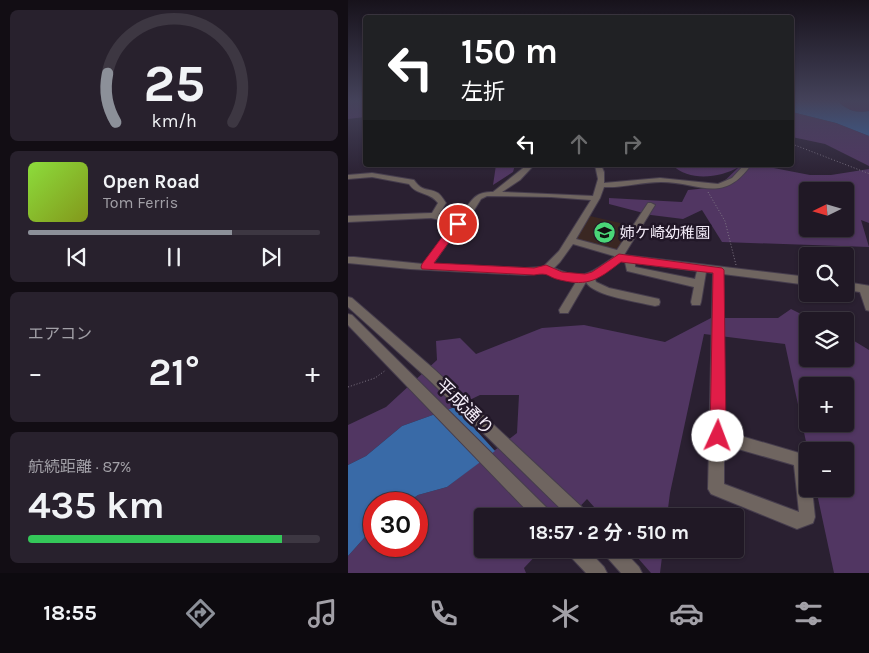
<!DOCTYPE html>
<html lang="ja">
<meta charset="utf-8">
<style>
body{margin:0;font-family:Karla,"Noto Sans JP",sans-serif;background:#28212d;color:#f1f3f6;height:100vh;display:flex;flex-direction:column;font-size:19px;white-space:nowrap}
*{box-sizing:border-box;margin:0}
p{font-size:16px;color:#a2a0a7}
.icon{flex:none;width:28px;height:28px;fill:none;stroke:currentColor;stroke-width:2;stroke-linecap:round;stroke-linejoin:round}
.map{position:relative;flex:1;overflow:hidden}
.drawer{display:flex;flex-direction:column;gap:10px;padding:10px;background:#120d14;width:348px}
.drawer>*{flex:none}
.guide{position:absolute;left:15px;top:15px;width:431px;height:152px;border-radius:5px;box-shadow:0 1px 4px #0004,0 0 0 1px #3d3742;background:#202124;color:#fff;overflow:hidden}
.needle{width:32px;rotate:265deg}
.controls{position:absolute;left:451px;top:182px;display:grid;gap:10px}
.controls a{display:grid;place-items:center;width:55px;height:55px;border-radius:5px;background:#201825;box-shadow:0 1px 4px #0004,0 0 0 1px #3d3742;font-size:25px}
.speed{position:absolute;left:15px;top:492px;display:flex;gap:10px;font-size:25px;font-weight:700;text-align:center}
.speed>*{display:grid;place-content:center;width:65px;height:65px;border-radius:50%;background:#201825;box-shadow:0 1px 4px #0004,0 0 0 1px #3d3742;line-height:1}
.speed .limit{border:8px solid #d22;background:#fff;color:#111}
.pin{position:absolute;display:grid;place-items:center;width:42px;height:42px;color:#fff;margin:-21px;border:2px solid #fff;border-radius:50%;box-shadow:0 1px 5px #0007}
.me{position:absolute;width:55px;margin:-28px;rotate:2deg;stroke-linejoin:round;filter:drop-shadow(0 0 4px #0008)}
.turn{display:flex;align-items:center;gap:18px;height:105px;padding:0 15px;font-size:22px}
.turn .icon{width:65px;height:65px;stroke-width:2.5}
.turn b{display:block;font-size:35px;line-height:42px}
.lanes{display:flex;align-items:center;height:48px;padding:0 15px;background:#0003;justify-content:center;gap:25px;direction:ltr}
.lanes .off{opacity:.35}
.big{font-size:38px;font-weight:700;line-height:1.1}
.drawer .card{flex:1;display:flex;flex-direction:column;justify-content:center;gap:8px;min-width:0;padding:0 18px;border-radius:8px;background:#28212d}
.drawer .dial{align-items:center;gap:0}
.dial svg{height:130px;overflow:visible;fill:none;stroke:#3d3742;stroke-width:7;stroke-linecap:round;text-anchor:middle}
.dial text{fill:#f1f3f6;stroke:none}
.song{display:flex;align-items:center;gap:15px}
.cover{width:60px;height:60px;border-radius:8px;background:linear-gradient(135deg,hsl(90 70% 55%),hsl(70 70% 35%))}
.played{height:5px;border-radius:2px;background:linear-gradient(90deg,#8c9099 70%,#3d3742 70%)}
.keys{display:flex;justify-content:space-around;direction:ltr}
.heat{display:flex;justify-content:space-between;align-items:center;font-size:28px;direction:ltr}
.charge{height:8px;border-radius:4px;background:linear-gradient(90deg,#34c759 87%,#3d3742 0)}
.trip{position:absolute;left:126px;top:508px;width:270px;height:50px;border-radius:5px;background:#201825;box-shadow:0 1px 4px #0004,0 0 0 1px #3d3742;font-weight:700;line-height:50px;text-align:center}
.menu{display:flex;height:80px;justify-content:space-around;align-items:center;background:#0d0a0f;color:#a2a0a7}
.menu .icon{width:35px;height:35px}
.menu .selected{color:#8c9099}
.menu b{font-size:22px;color:#f1f3f6}
main{display:flex;flex:1;min-height:0}
.map>svg:first-child{display:block}
</style>
<main>
<section class="drawer">
<div class="card dial"><svg viewBox="0 0 100 80">
<path d="M14 69A42 42 0 1 1 86 69"/>
<path d="M14 69A42 42 0 0 1 9 39" stroke="#8c9099"/>
<text x="50" y="56" font-size="32" font-weight="700">25</text>
<text x="50" y="72" font-size="11">km/h</text>
</svg></div>
<div class="card">
<div class="song"><i class="cover"></i><div><b>Open Road</b><p>Tom Ferris</p></div></div>
<div class="played"></div>
<div class="keys"><svg class="icon" aria-label="previous" viewBox="0 0 24 24"><path d="M18 5L8 12l10 7zM5 5v14"/></svg><svg class="icon" aria-label="pause" viewBox="0 0 24 24"><path d="M8 5v14M16 5v14"/></svg><svg class="icon" aria-label="next" viewBox="0 0 24 24"><path d="M6 5l10 7-10 7zM19 5v14"/></svg></div>
</div>
<div class="card"><p>エアコン</p>
<div class="heat"><a>−</a><b class="big">21°</b><a>+</a></div>
</div>
<div class="card"><p>航続距離 · 87%</p><b class="big">435 km</b><div class="charge"></div></div>
</section>
<div class="map">
<svg width="522" height="573" viewBox="0 0 522 573">
<rect width="100%" height="100%" fill="#2a2031"/>
<!-- education -->
<path fill="#3a2722" d="M242,216L285,226L271,252L225,241Z"/>
<!-- green -->
<path fill="#513662" fill-rule="evenodd" d="M0,100H17V117L0,119Z
M492,100H521V111C509,113 500,111 491,102Z
M444,112L488,123L521,136V166L477,144L444,137Z
M148,165H167L165,172L145,185Z
M324,165H410L462,175H483L521,169V223L513,220L521,247L374,242L354,210L335,219L303,215L261,204V198L334,202L340,190L370,187L391,167C371,178 342,182 324,165ZM460,191H498V229H460Z
M443,309L467,321H460V359H498V336L521,350V573H486L468,489H498V451H460L437,344L356,334L322,493L319,516H254L239,499L223,516H135V549H194L176,568L178,573H0V556L26,527V546H69V504H57L70,495L99,487L169,433L171,395H132L107,407L54,426L18,456L0,465V425L38,407L89,360L88,341L112,338L128,354L194,328L236,325L317,342L363,318H430ZM460,386H498V424H460Z
M282,549H315L312,573H303Z"/>
<!-- water -->
<path fill="#396aa7" d="M444,100H492L491,102C500,111 509,113 521,111V136L488,123L444,112Z
M107,407L147,451L99,487L70,495L57,504H26V527L0,556V465L18,456L54,426Z"/>
<g fill="none" stroke-linecap="round" stroke-linejoin="round">
<defs>
<path id="minor" d="M179,165H186L172,180L154,192L245,196L250,179L247,165H253L256,172V183L312,178L370,184L384,178L396,165H403C374,205 352,182 313,182C294,182 275,188 256,187L252,198L228,239L269,250L300,203H303L307,205L276,255L460,277V285L375,274L376,431L458,455L460,459V489H464L467,517L465,523L449,529L363,494L360,489L365,273L358,272L353,302L352,305H344L343,302L346,287L279,271L277,262L273,261L247,279L248,282L261,288L311,299L312,302L311,305L307,306C291,302 245,296 238,282L220,313H212L211,310L228,282L213,279L198,273L177,275L62,269L0,263V257H6L75,264L106,223L83,218L0,222V216L84,213L90,203C81,191 69,196 61,184L24,177L0,179V175L24,173L66,180C75,193 80,187 90,193C93,195 96,200 98,203L91,214L108,218C123,207 122,191 145,192ZM139,196L203,197L243,200L211,251L195,267L177,268L85,264L115,221L123,215L133,199ZM225,244L266,256V257C242,273 236,282 206,268L212,262ZM287,263L349,271L347,279L287,267ZM376,445L446,465L451,512L376,484Z
M498,282L522,286V311L518,310L512,292L498,290Z
M0,297L4,298L87,370L237,510L239,516H220L79,378L0,307Z
M0,314L4,315L201,510L203,516H184L0,325Z
M219,549H239L256,567L259,573H238L221,555Z
M255,549H274L291,567L294,573H273L257,555Z"/>
</defs>
<!-- minor casing -->
<use href="#minor" stroke="#463d4d" stroke-width="2"/>
<!-- path -->
<path stroke="#7e7584" stroke-width="1" stroke-dasharray="1 2" stroke-linecap="butt" d="M444,144L522,174
M360,192L377,221L388,265
M0,387L27,378L38,370"/>
<!-- minor -->
<use href="#minor" fill="#6f6560" fill-rule="evenodd"/>
</g>
<!-- sky -->
<linearGradient id="sky" x2="0" y2="1"><stop stop-color="#17121b"/><stop offset="0.56" stop-color="#44425a"/><stop offset="1" stop-color="#44425a" stop-opacity="0"/></linearGradient>
<rect width="522" height="180" fill="url(#sky)"/>
<!-- route -->
<path fill="#e11d48" stroke="#92132f" d="M106,221H113L114,224L86,263L186,268L198,265L214,272L237,274L244,272L271,254L374,268L376,270L378,436L375,442L370,444L364,442L362,436L365,273L273,262C251,279 241,287 212,280C198,277 202,272 186,275L74,269L73,267L74,264Z"/>
<!-- icons -->
<defs>
<symbol id="school-disc" viewBox="-11 -11 22 22"><circle r="9.5" fill="#4ad677" stroke="#211727"/><path d="M0-5L7-2L0 1L-7-2ZM-4 1L0 2.5L4 1V4Q0 6-4 4Z" fill="#111"/></symbol>
</defs>
<g fill-rule="evenodd">
<use href="#school-disc" x="244" y="220" width="25" height="25"/>
</g>
<g text-anchor="middle" dominant-baseline="central" stroke-width="5" stroke-linejoin="round" paint-order="stroke">
<!-- poi labels -->
<g font-size="15" fill="#f4edf9" stroke="#211727" text-anchor="start">
<text x="272" y="233">姉ケ崎幼稚園</text>
</g>
<!-- near-street labels -->
<g font-size="18" fill="#f4edf9" stroke="#211727">
<text transform="translate(117 407) rotate(44)">平成通り</text>
</g>
</g>
</svg>
<div class="controls">
<a><svg class="needle" viewBox="-14 -14 28 28"><path d="M0-13l5 13h-10z" fill="#e53935"/><path d="M0 13l5-13h-10z" fill="#a2a0a7"/></svg></a>
<a><svg class="icon" aria-label="search" viewBox="0 0 24 24"><circle cx="10" cy="10" r="6"/><path d="M15 15l6 6"/></svg></a>
<a><svg class="icon" aria-label="layers" viewBox="0 0 24 24"><path d="M12 4l9 5-9 5-9-5zM3 14l9 5 9-5"/></svg></a>
<a>+</a>
<a>−</a>
</div>
<div class="speed"><div class="limit">30</div></div>
<div class="pin" style="left:110px;top:224px;background:#d93025"><svg class="icon" aria-label="arrive" viewBox="0 0 24 24"><path d="M6 21V4h12l-3 4 3 4H6"/></svg></div>
<svg class="me" style="left:370px;top:436px" viewBox="-20 -20 40 40"><circle r="19" fill="#fff"/><path d="M0-13L10 11 0 6-10 11z" fill="#e11d48"/></svg>
<div class="trip">18:57 · 2 分 · 510 m</div>
<div class="guide">
<div class="turn"><svg class="icon" aria-label="left" viewBox="0 0 24 24"><path d="M17 20v-9H6M10 6l-5 5 5 5"/></svg><div><b>150 m</b>左折</div></div>
<div class="lanes"><svg class="icon" aria-label="left" viewBox="0 0 24 24"><path d="M17 20v-9H6M10 6l-5 5 5 5"/></svg><svg class="icon off" aria-label="ahead" viewBox="0 0 24 24"><path d="M12 20V5M6 11l6-6 6 6"/></svg><svg class="icon off" aria-label="right" viewBox="0 0 24 24"><path d="M7 20v-9h11M14 6l5 5-5 5"/></svg></div>
</div>
</div>
</main>
<nav class="menu">
<b>18:55</b>
<svg class="icon selected" aria-label="directions" viewBox="0 0 24 24"><path d="M12 3l9 9-9 9-9-9zM9 14v-3h6M13 9l2 2-2 2"/></svg>
<svg class="icon" aria-label="music" viewBox="0 0 24 24"><path d="M9 18V5l10-2v13"/><circle cx="6" cy="18" r="3"/><circle cx="16" cy="16" r="3"/></svg>
<svg class="icon" aria-label="phone" viewBox="0 0 24 24"><path d="M5 4h4l2 5-3 2q2 4 5 5l2-3 5 2v4C11 20 4 13 5 4z"/></svg>
<svg class="icon" aria-label="climate" viewBox="0 0 24 24"><path d="M12 3v18M4 7l16 10M4 17L20 7"/></svg>
<svg class="icon" aria-label="car" viewBox="0 0 24 24"><path d="M5 17H2v-5l4-1 3-4h7l3 4 3 1v5h-3M9 17h6M6 11h13"/><circle cx="7" cy="17" r="2"/><circle cx="17" cy="17" r="2"/></svg>
<svg class="icon" aria-label="filters" viewBox="0 0 24 24"><path d="M4 7h16M4 17h16"/><circle cx="9" cy="7" r="2"/><circle cx="15" cy="17" r="2"/></svg>
</nav>
